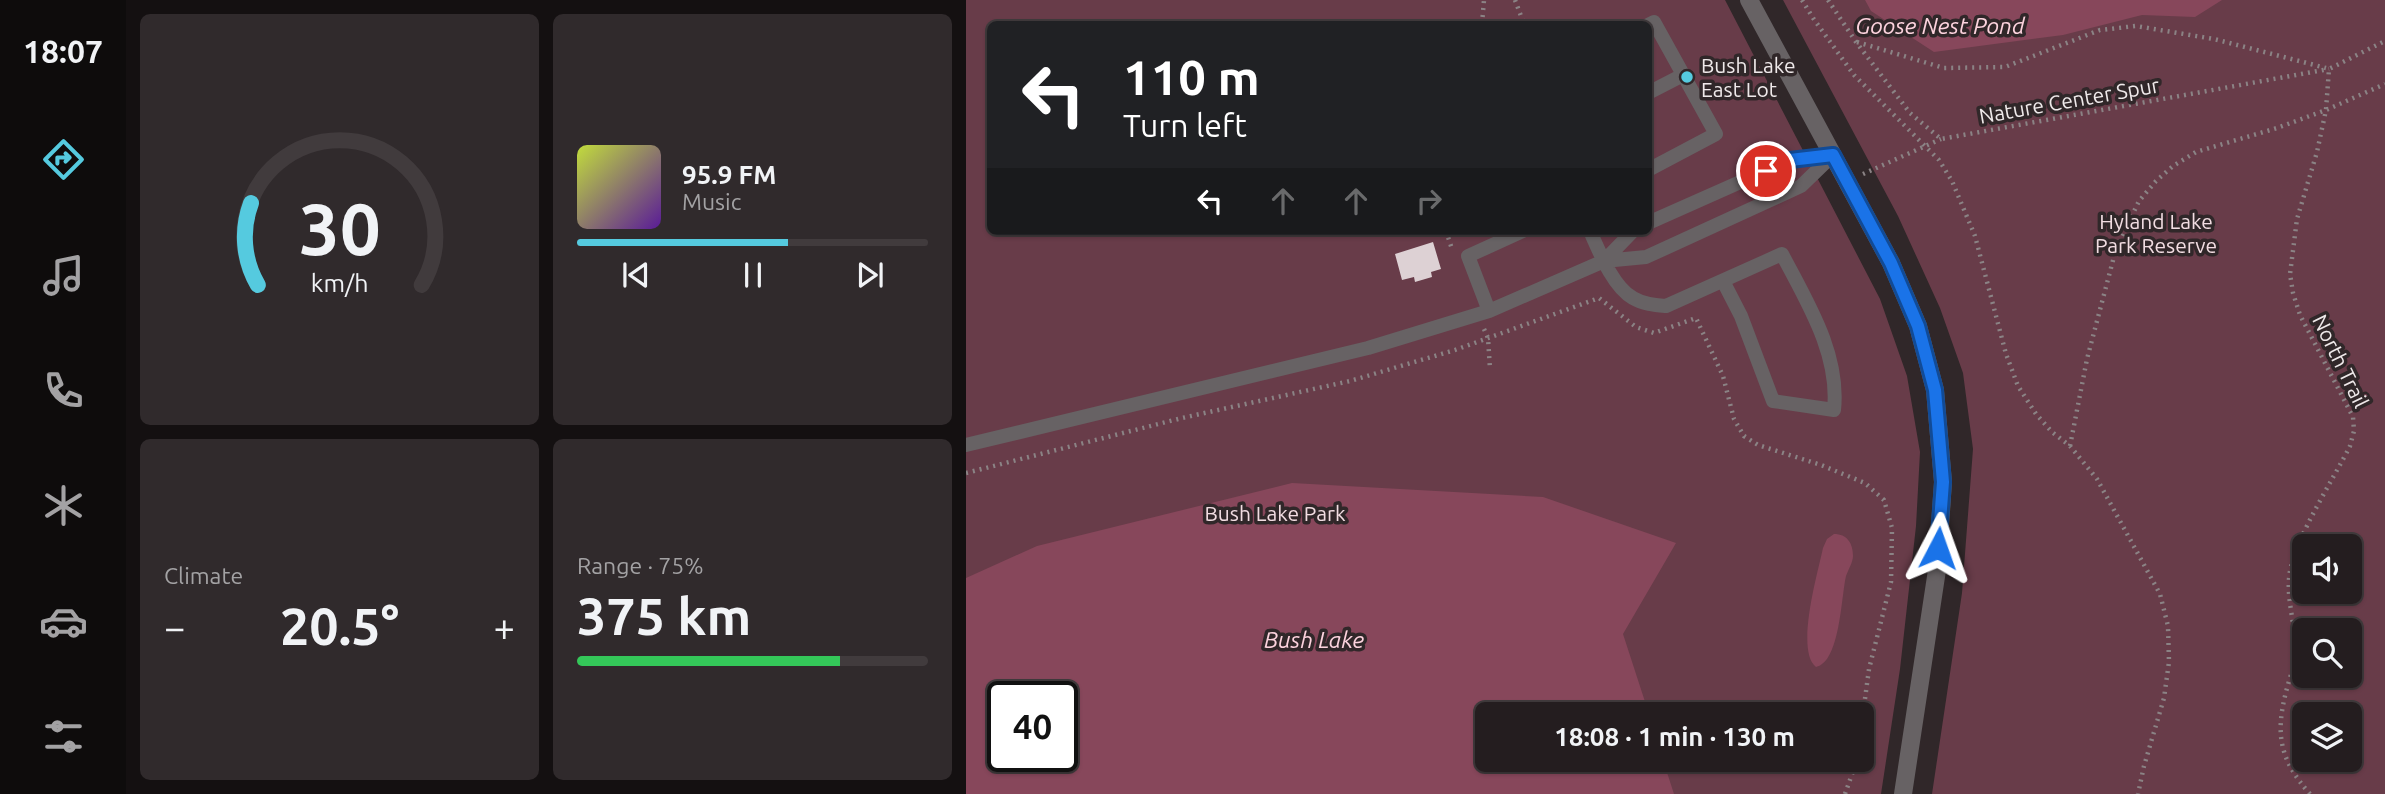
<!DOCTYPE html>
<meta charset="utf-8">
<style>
body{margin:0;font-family:Ubuntu,sans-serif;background:#302a2c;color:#f1f3f6;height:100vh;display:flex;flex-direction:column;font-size:26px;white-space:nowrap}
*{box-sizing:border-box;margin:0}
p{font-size:23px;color:#a3a2a4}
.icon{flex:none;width:38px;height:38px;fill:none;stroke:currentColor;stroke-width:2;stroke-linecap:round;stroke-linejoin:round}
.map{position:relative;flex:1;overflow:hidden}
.panel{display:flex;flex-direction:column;gap:14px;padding:14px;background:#141011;width:840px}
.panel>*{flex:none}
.guide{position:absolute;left:21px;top:21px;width:665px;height:214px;border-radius:10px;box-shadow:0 2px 5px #0004,0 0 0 2px #413b3d;background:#202124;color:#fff;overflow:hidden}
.fabs{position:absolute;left:1326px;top:534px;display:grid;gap:14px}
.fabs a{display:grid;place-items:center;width:70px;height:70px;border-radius:10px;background:#241d1f;box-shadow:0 2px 5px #0004,0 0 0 2px #413b3d;font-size:35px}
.speed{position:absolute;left:21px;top:681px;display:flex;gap:14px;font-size:35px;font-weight:700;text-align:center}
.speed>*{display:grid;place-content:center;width:91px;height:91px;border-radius:50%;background:#241d1f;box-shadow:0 2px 5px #0004,0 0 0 2px #413b3d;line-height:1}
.speed .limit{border:4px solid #111;border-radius:10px;background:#fff;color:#111}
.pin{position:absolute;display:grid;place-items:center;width:60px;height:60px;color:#fff;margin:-30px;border:4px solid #fff;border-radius:50%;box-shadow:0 2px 7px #0007}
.me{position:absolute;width:77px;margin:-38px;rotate:4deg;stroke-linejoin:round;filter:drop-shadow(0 0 5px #0008)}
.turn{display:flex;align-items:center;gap:24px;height:147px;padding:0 21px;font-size:32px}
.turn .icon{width:91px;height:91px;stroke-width:2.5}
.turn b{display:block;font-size:49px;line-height:60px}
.lanes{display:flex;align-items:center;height:66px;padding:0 21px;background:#0003;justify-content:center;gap:35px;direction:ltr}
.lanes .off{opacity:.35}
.big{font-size:52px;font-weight:700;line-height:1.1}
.panel .tile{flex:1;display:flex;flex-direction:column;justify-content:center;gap:10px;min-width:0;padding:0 24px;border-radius:10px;background:#302a2c}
.panel .dial{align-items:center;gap:0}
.dial svg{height:182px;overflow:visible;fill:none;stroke:#413b3d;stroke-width:7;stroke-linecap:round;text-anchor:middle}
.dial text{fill:#f1f3f6;stroke:none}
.song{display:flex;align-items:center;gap:21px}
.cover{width:84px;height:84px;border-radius:10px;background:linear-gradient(135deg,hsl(70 70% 55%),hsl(270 70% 35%))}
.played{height:7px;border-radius:4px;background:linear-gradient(90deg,#55cadf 60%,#413b3d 60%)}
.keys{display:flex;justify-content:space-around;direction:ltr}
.heat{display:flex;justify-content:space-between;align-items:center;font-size:38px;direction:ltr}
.charge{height:10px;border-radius:5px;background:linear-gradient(90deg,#34c759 75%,#413b3d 0)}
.panel .tiles{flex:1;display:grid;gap:14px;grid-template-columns:repeat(2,1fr)}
.trip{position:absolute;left:509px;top:702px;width:399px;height:70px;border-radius:10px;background:#241d1f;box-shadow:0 2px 5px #0004,0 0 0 2px #413b3d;font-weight:700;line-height:70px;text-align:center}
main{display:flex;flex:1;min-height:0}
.tabs{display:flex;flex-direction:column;width:126px;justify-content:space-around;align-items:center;background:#0e0c0c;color:#a3a2a4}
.tabs .icon{width:49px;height:49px}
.tabs .selected{color:#55cadf}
.tabs b{font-size:32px;color:#f1f3f6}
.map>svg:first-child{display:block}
</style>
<main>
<nav class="tabs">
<b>18:07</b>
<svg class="icon selected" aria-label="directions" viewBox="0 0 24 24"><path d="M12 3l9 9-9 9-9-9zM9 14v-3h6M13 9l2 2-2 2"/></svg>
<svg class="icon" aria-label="music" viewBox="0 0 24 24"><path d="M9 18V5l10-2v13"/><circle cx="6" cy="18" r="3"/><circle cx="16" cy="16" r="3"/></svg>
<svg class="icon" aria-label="phone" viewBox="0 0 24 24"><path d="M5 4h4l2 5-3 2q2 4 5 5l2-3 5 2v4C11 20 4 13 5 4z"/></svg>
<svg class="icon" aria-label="climate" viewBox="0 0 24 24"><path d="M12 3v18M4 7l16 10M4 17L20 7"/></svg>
<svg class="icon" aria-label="car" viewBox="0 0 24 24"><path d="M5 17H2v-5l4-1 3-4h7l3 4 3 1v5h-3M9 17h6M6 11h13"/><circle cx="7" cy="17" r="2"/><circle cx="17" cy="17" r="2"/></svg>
<svg class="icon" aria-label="filters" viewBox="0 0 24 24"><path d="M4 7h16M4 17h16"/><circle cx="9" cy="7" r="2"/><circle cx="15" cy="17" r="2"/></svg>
</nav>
<section class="panel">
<div class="tiles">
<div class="tile dial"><svg viewBox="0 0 100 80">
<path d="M14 69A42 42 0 1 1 86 69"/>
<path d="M14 69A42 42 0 0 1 11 33" stroke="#55cadf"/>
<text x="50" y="56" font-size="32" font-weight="700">30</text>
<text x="50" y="72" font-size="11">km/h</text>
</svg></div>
<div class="tile">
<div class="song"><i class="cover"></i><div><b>95.9 FM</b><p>Music</p></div></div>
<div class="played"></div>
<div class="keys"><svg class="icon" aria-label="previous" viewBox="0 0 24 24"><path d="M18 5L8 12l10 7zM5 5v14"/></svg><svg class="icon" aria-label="pause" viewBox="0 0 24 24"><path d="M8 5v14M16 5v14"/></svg><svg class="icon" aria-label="next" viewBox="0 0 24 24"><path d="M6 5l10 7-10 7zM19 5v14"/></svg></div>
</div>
<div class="tile"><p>Climate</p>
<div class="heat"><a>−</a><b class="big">20.5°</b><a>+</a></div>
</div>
<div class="tile"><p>Range · 75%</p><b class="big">375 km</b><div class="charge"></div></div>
</div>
</section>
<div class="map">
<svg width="1419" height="794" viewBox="0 0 1419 794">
<rect width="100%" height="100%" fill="#302729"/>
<!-- green -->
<path fill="#683c49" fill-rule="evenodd" d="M0,0H759L914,299L941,376L954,452L950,526L934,669L915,794H0ZM24,24H682V231H24ZM37,696H96V756H37ZM522,714H896V760H522Z
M817,0H1419V794H966L996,593L1007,449L997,373L974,308L932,216ZM1339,546H1384V592H1339ZM1339,630H1384V676H1339ZM1339,714H1384V760H1339Z"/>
<!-- water -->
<path fill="#87475b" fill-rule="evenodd" d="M899,0H1256L1229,17L1176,15L1097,35L968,52L905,11Z
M326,483L577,497L710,543L657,634L683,714H522V760H697L708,794H0V578L71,546ZM37,696H96V756H37Z
M868,534C881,534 887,543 887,556C887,562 882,570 880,576C875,598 874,662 850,667C829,651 852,572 857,548L861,539Z"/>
<!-- building -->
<path fill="#ddd1d4" d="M467,242L475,269L465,272L466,277L449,282L448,277L436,280L429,254Z"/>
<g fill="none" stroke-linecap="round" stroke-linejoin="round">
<!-- path -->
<path stroke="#8b8385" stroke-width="4.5" stroke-dasharray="2 5" stroke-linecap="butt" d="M549,0L558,24
M836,0L847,18L888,75L973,160L986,181L1009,236L1040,354L1052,386L1070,414L1086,432L1104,446L1131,479L1194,594L1202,626L1203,662L1198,698L1178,766L1172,794
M862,0L890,42L944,113L975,139L1363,69
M516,24L518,0
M891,42L978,68L1039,67L1134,30L1170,26L1248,39L1360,68
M897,174L975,139
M480,231L486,249
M518,329L522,338L524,369
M1104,446L1121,359L1150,249L1173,201L1190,181L1207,166L1230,152L1311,128L1360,110L1419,84
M0,473L216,418L384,381L489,350L633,298L670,327L688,333L730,318L757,376L768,419L778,436L792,445L855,465L899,483L918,500L926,528L925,582L903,669L896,721
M879,794L891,760
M1344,794C1314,760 1309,735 1320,692C1323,680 1328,667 1329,655C1331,627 1319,599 1324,571C1331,535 1367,480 1384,446L1388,431L1387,417L1334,315L1327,293L1324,274L1331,219L1351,152L1360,110L1363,69L1419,41"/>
<!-- service -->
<path stroke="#676264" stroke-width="14" d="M682,25L688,22L750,134L682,170
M682,93L717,75
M682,223L824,160L867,155
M624,231C633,251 647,287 667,298C677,304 689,305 700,306L816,254C841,302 874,354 868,410L807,401L775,316L757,281
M638,261L667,231
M523,311L502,256L557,231
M0,445L402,348L523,311L638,261L680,257L835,186L867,155"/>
<!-- tertiary -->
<path stroke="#676264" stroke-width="18" d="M783,0L925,263L952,326L969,390L977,482L971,570L937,794"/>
</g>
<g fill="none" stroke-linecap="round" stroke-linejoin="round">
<defs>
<path id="route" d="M800,171L824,160L867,155L925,263L952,326L969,390L977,482L972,548"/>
</defs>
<!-- route casing -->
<use href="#route" stroke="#114b97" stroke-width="18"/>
<!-- route -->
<use href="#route" stroke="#1a73e8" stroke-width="12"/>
</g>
<!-- markers -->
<circle fill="#55cadf" stroke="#302729" stroke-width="2.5" cx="721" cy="77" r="7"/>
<g text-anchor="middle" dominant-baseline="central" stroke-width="7" stroke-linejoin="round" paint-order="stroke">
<!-- poi labels -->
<g font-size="21" fill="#efe9ea" stroke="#302729" text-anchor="start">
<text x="735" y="65">Bush Lake<tspan x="735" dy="24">East Lot</tspan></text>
</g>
<!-- street labels -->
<g font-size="21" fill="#efe9ea" stroke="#302729">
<text transform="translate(1103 100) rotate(-10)">Nature Center Spur</text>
<text transform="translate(1375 361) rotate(64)">North Trail</text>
</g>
<!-- park labels -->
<g font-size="21" fill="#f2dde2" stroke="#302729">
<text x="1190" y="221">Hyland Lake<tspan x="1190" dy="24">Park Reserve</tspan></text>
<text x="309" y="513">Bush Lake Park</text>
</g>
<!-- water labels -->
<g font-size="23" font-style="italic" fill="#fdd3de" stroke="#302729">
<text x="974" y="25">Goose Nest Pond</text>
<text x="348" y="639">Bush Lake</text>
</g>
</g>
</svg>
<div class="fabs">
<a><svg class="icon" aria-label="sound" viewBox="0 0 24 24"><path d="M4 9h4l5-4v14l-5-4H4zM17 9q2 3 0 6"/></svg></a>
<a><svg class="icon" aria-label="search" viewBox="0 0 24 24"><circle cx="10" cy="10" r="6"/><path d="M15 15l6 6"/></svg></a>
<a><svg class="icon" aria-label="layers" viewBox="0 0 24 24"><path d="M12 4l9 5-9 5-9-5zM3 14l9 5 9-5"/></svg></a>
</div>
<div class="speed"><div class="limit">40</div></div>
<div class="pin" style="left:800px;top:171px;background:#d93025"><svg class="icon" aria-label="arrive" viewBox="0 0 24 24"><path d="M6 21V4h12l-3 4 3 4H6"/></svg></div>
<svg class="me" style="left:972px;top:548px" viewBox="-20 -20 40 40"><path d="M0-17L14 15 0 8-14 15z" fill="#1a73e8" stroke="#fff" stroke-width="4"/></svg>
<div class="trip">18:08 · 1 min · 130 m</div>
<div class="guide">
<div class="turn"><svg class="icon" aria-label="left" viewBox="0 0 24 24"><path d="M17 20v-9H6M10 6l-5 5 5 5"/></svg><div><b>110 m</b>Turn left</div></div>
<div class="lanes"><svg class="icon" aria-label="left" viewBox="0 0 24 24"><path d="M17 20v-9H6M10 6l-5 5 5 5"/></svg><svg class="icon off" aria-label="ahead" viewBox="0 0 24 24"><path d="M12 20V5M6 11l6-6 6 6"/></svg><svg class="icon off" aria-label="ahead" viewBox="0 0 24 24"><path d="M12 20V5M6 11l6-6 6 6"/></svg><svg class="icon off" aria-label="right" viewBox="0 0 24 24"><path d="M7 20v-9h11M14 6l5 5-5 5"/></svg></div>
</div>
</div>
</main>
